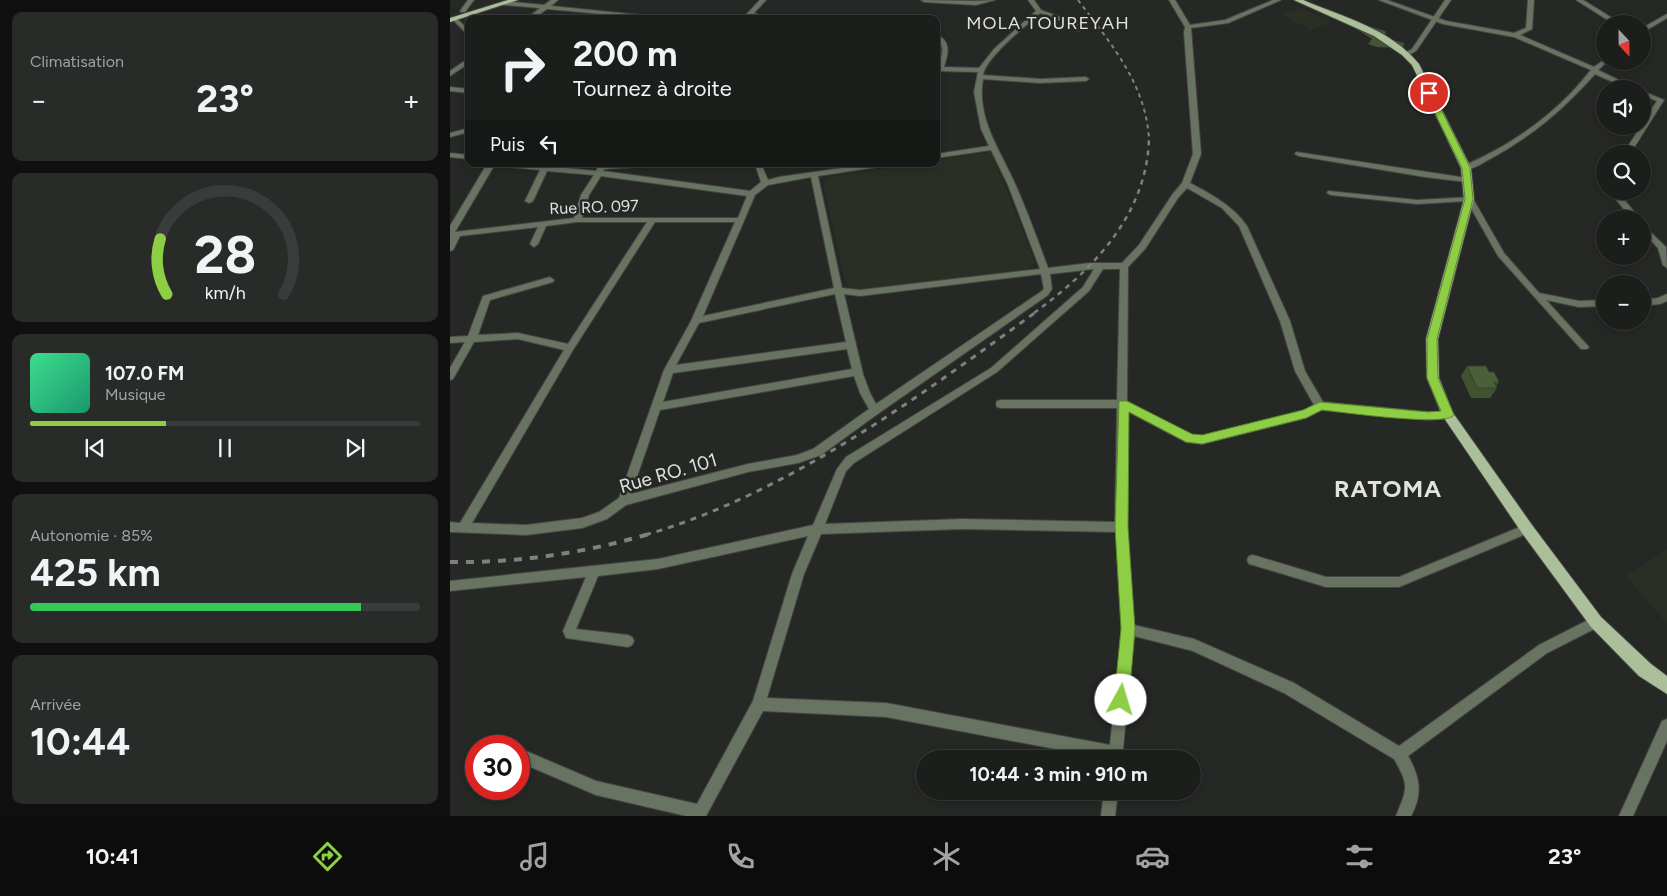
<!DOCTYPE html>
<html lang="fr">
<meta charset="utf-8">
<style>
body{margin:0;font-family:Figtree,sans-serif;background:#292b29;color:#f1f3f6;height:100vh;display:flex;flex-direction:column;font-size:19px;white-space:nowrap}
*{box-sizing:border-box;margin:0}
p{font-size:16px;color:#a0a2a3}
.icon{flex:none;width:28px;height:28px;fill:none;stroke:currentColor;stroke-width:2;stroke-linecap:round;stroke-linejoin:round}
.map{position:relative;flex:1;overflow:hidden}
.panel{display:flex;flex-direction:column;gap:12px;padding:12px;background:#0f100f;width:450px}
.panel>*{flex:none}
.guide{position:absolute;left:15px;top:15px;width:475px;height:152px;border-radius:10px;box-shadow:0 2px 8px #0003,0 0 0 1px #3a3c3b;background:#1c1e1c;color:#f1f3f6;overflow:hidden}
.needle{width:32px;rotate:158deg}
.buttons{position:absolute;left:1146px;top:15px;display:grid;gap:10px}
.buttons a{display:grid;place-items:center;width:55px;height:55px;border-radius:50%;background:#1c1e1c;box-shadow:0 2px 8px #0003,0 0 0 1px #3a3c3b;font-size:25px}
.speed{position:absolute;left:15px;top:735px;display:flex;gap:10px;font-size:25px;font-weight:700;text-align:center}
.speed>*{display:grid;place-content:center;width:65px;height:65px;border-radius:50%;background:#1c1e1c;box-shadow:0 2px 8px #0003,0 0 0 1px #3a3c3b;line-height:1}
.speed .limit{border:8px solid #d22;background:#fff;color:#111}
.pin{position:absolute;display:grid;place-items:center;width:42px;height:42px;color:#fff;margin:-21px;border:2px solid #fff;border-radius:50%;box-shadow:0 1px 5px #0007}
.me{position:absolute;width:55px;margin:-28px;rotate:6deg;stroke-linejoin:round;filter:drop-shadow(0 0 4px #0008)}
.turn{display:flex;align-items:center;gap:18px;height:105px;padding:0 25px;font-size:22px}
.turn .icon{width:65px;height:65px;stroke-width:2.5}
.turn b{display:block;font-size:35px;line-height:42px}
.then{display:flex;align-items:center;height:48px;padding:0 25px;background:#0003;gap:10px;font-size:19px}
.big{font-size:38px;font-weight:700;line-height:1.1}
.panel .tile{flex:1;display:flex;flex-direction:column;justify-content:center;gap:8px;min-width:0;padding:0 18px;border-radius:10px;background:#292b29}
.panel .dial{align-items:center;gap:0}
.dial svg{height:130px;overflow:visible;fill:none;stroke:#3a3c3b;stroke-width:7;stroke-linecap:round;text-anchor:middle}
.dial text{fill:#f1f3f6;stroke:none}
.song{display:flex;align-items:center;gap:15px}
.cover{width:60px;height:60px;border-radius:8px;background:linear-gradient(135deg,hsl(150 70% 55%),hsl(160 70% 35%))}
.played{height:5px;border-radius:2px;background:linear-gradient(90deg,#8dce44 35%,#3a3c3b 35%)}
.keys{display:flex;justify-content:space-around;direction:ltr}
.heat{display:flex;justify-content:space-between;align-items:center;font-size:28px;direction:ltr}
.charge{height:8px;border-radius:4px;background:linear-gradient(90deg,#34c759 85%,#3a3c3b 0)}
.trip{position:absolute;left:466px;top:750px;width:285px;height:50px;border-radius:25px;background:#1c1e1c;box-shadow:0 2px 8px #0003,0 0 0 1px #3a3c3b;font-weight:700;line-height:50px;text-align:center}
.tabs{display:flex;height:80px;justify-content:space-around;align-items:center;background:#0b0c0b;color:#a0a2a3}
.tabs .icon{width:35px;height:35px}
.tabs .current{color:#8dce44}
.tabs b{font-size:22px;color:#f1f3f6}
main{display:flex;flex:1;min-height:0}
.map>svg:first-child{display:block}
</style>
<main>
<section class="panel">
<div class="tile"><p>Climatisation</p>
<div class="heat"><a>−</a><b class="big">23°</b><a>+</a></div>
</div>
<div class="tile dial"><svg viewBox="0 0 100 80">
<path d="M14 69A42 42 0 1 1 86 69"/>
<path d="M14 69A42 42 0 0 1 10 35" stroke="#8dce44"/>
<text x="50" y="56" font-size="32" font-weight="700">28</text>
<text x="50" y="72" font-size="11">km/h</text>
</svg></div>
<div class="tile">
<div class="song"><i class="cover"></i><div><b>107.0 FM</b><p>Musique</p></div></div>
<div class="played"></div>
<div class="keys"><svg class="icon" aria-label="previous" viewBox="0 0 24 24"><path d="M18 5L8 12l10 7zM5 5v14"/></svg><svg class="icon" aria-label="pause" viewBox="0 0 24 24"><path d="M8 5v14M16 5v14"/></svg><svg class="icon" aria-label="next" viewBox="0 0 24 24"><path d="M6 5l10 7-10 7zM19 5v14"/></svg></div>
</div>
<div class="tile"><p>Autonomie · 85%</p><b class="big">425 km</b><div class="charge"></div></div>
<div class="tile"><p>Arrivée</p><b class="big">10:44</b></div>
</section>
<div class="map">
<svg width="1217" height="816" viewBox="0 0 1217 816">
<rect width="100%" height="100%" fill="#262825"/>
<!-- built -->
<path fill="#2a2f26" d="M852,8L882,22L861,30L832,15Z
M538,152L542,154L585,262L575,271L410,291L396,284L373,182L378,177L465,164H486V160Z
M1217,549V624L1176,576Z"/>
<!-- green -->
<path fill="#455339" d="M912,24L935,31L938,39L954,43L953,48L927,47L918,44L922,39L905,28Z"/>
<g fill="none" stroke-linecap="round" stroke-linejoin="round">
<defs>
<path id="minor" d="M18,0H24L15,12H11L10,11Z
M101,0H108L101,6L230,19H206L97,9L83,19H76L90,8L54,5L51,3L54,1L94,5Z
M310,0H316L304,13L321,19H311L301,16L298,19H292Z
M471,0L526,1L545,0L526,5L474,2Z
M578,0H584L591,10L629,24L632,30L627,31L625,26L590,13C575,27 537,56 533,75L590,79L636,77L639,79L636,81L590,83L533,79C526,119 551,151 566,186C578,213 588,241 598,268L640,263H672L689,245L722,195L732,183L743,154L734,33L735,27L719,0H725L740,25L775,20L823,0H831L778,23L741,28L751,154L740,183C762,195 782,205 797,226L840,321L855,371L873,402L978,412H1002L1003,415L1002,418L978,420L871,410L856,418L752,444L736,442L677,411V527L684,625L744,639L844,683L949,746L1089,645L1146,616L1150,618L1152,622L1150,626L1097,653L958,756C970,777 973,794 961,816H946C957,789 960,786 944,759L834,693L743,651L684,636L672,759H658L436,717L313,711L256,816H236L146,795L69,762V748L146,781L247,804L303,701L342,574L358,536L208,569L148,576L126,629L178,635L182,637L184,641L182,645L178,647L116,638L113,631L136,577L0,591V581L208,559L363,525L387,469L396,457L541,368L633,287L644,269L600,274L602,289L598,295L429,413L371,455L348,463L298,472L176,505L157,519L132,528L76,535L0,532V522L10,523L114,350L68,339L24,342L3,379L0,380V368L15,342L0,343V337L18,336L33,296L100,277L104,280L103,282L40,300L28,335L68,333L118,344L197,222H127L96,226L88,244L84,247L80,244L88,227L10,236L3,250L0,251V226L37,164H45L5,232L124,218L131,195L144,175L97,171L83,201L79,203L75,201L90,170L51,166L48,164H72L146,171L149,165H152L205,164L202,166L154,169L153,171L300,191L311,182L305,164H311L318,180L329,177L420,164H437L434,166L368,176L392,288L410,290L590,269L558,185L541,150L486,158V154L539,146L531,129L524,92L528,72L486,71C488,62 499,48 486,39V34C502,42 498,53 494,67L529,68L544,49L586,11ZM151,176L297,196L288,218H132L139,195ZM361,177L384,288L253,316L305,195L318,185ZM737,188L772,208L789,226L830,321L845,371L864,405L853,411L752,436L742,435L677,402L678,267L695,249L728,198ZM205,222H285L241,321L214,370L169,498L149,512L132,518L76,525L22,523L123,350ZM653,269H670L667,400H551L547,401L546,404L547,407L551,408H667L665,522L512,519L375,524L396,471L404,463L547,372L639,291ZM591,274L594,289L592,291L426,404L420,393L413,374L394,294L410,296ZM385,294L396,342L226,365L249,323ZM397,349L402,369L213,402L223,373ZM404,376L410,393L419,409L363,449L347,455L298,464L181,494L210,410ZM512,529L666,532L672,629L660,745L436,703L317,698L354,574L371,534Z
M929,0H937L996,21L1064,33L1076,28L1078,0H1084L1082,29L1070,35L1144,67L1155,59V61H1158L1148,70L1187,89H1178L1145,74C1113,110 1081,137 1038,160C1031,164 1022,170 1013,170V166C1053,149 1091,124 1121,93C1128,86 1134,78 1141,70L1064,37L993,24Z
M1126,0H1133L1172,24H1164Z
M1217,14V18L1192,33V28Z
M5,17L19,30V36L3,20V18Z
M19,58V63L0,76V71Z
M0,87L19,89V93L0,91Z
M1192,91L1214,100L1180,154H1173L1191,126H1192V123L1207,101L1192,95Z
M19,128V132L0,137V133Z
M846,152L1017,178L1021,180L1017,182L975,177L849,156L845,154Z
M0,153L19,155V159L0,157Z
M878,191L967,200L1022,197L1054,253L1089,293L1129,301L1155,300V306L1129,307L1096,300L1137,345L1139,347L1137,349H1131L1048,256L1017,201L967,204L881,195L877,193Z
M1159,191H1167L1190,219H1182Z
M1192,224L1216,247L1217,268L1213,265L1208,248L1192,231Z
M1217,294V301L1210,304L1192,306V300L1208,298Z
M1077,524L1081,526L1083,529L1081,532L949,587H876L803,565L799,564L797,560L799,556L803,555L876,577H949Z
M1217,719V741L1183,816H1169L1212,721Z
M654,791H668L665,816H651Z"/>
<path id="tertiary" d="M995,0H1001L966,51L959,55H955V53L962,49Z"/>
<path id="primary" d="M58,0H68L0,22V18Z
M844,0H853C893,17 941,29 969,64L1021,168L1024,199L988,339L989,378L1003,413L1082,525L1151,617L1201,664L1217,676V694L1189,676L1141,627L1072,533L992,415L977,378L976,339L1014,199L1011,168L962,65L952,55L924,36Z"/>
</defs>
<!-- minor casing -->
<use href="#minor" stroke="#444643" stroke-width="2"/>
<!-- tertiary casing -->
<use href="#tertiary" stroke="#444643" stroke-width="2"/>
<!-- primary casing -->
<use href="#primary" stroke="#444643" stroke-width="2"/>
<!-- minor -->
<use href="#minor" fill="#697361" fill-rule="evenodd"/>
<!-- tertiary -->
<use href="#tertiary" fill="#697361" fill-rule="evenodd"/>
<!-- primary -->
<use href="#primary" fill="#abc09a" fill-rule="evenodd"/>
<!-- rail-far3 -->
<path stroke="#7f817e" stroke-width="2" stroke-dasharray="4 4" stroke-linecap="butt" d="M628,0C660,43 695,82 699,138"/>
<!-- rail-far2 -->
<path stroke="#7f817e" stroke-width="2.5" stroke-dasharray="5 5" stroke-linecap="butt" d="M584,313C642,271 698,214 699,137"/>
<!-- rail-far1 -->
<path stroke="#7f817e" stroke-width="3" stroke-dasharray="6 6" stroke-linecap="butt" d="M195,535C337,494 467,398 586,312"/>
<!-- rail -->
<path stroke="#7f817e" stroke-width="4" stroke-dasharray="8 8" stroke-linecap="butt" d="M0,562C68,563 134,553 199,534"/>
</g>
<!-- wall -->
<path fill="#405330" d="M1017,366L1039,372L1049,382L1046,386L1047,388L1040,398H1021L1011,376Z"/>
<!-- building -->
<path fill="#4b6038" stroke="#344327" d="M1017,366H1036L1039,372H1044L1049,382H1044L1047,388H1027Z"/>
<!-- route -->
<path fill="#8dce44" stroke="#5c862c" d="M979,90L983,93L1020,168L1023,199L987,339L988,378L1004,415C996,427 891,412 872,410L856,418L752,444L736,442L679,412L678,527L685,629L679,700L676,705L671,707L666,705L664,700L671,629L665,527L669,401H677L742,434L752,435L853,410L870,402L978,412L991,411L977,378V339L1015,199L1012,168L975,93Z"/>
<g text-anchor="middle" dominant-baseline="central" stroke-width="5" stroke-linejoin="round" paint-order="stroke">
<!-- far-street labels -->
<g font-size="16" fill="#e1e3e0" stroke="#262825">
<text transform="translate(144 207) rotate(-2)">Rue RO. 097</text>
</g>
<!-- far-quarter labels -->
<g font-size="18" letter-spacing="1" fill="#e1e3e0" stroke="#262825">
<text x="598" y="23">MOLA TOUREYAH</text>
</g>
<!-- street labels -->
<g font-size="19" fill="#e1e3e0" stroke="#262825">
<text transform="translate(218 473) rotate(-16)">Rue RO. 101</text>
</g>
<!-- district labels -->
<g font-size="24" font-weight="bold" letter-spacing="1" fill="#e1e3e0" stroke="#262825">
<text x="938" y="488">RATOMA</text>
</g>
</g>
</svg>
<div class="buttons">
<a><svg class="needle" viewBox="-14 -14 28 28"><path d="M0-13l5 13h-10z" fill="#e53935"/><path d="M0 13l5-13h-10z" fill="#a0a2a3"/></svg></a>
<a><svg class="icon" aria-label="sound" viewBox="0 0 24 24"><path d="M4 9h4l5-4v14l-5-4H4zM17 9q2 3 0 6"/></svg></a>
<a><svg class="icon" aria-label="search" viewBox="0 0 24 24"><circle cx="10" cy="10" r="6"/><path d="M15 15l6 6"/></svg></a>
<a>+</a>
<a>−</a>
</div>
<div class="speed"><div class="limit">30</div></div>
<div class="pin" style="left:979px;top:93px;background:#d93025"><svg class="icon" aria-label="arrive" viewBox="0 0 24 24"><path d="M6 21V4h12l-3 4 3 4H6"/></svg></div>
<svg class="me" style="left:671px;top:700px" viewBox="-20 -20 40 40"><circle r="19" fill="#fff"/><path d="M0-13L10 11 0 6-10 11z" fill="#8dce44"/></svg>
<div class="trip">10:44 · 3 min · 910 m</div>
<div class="guide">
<div class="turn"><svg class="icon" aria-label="right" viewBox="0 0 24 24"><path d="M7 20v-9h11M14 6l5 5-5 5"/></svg><div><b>200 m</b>Tournez à droite</div></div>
<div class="then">Puis<svg class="icon" aria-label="left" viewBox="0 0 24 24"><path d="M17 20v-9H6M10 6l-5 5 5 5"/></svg></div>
</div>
</div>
</main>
<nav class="tabs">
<b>10:41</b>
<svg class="icon current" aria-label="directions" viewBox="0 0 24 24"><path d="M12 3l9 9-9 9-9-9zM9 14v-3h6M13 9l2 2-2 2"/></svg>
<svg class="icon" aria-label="music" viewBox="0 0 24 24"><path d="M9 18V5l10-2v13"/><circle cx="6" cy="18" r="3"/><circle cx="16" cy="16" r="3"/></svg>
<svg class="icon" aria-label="phone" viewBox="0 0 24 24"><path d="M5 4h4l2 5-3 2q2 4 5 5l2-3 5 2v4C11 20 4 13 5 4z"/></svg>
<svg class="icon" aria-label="climate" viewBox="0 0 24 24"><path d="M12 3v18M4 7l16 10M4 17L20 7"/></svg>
<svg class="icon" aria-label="car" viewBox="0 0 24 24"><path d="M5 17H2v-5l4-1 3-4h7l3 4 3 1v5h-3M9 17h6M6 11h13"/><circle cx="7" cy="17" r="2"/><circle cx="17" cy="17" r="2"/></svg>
<svg class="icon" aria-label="filters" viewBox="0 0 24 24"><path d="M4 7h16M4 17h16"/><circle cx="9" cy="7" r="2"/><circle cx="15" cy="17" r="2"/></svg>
<b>23°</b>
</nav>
